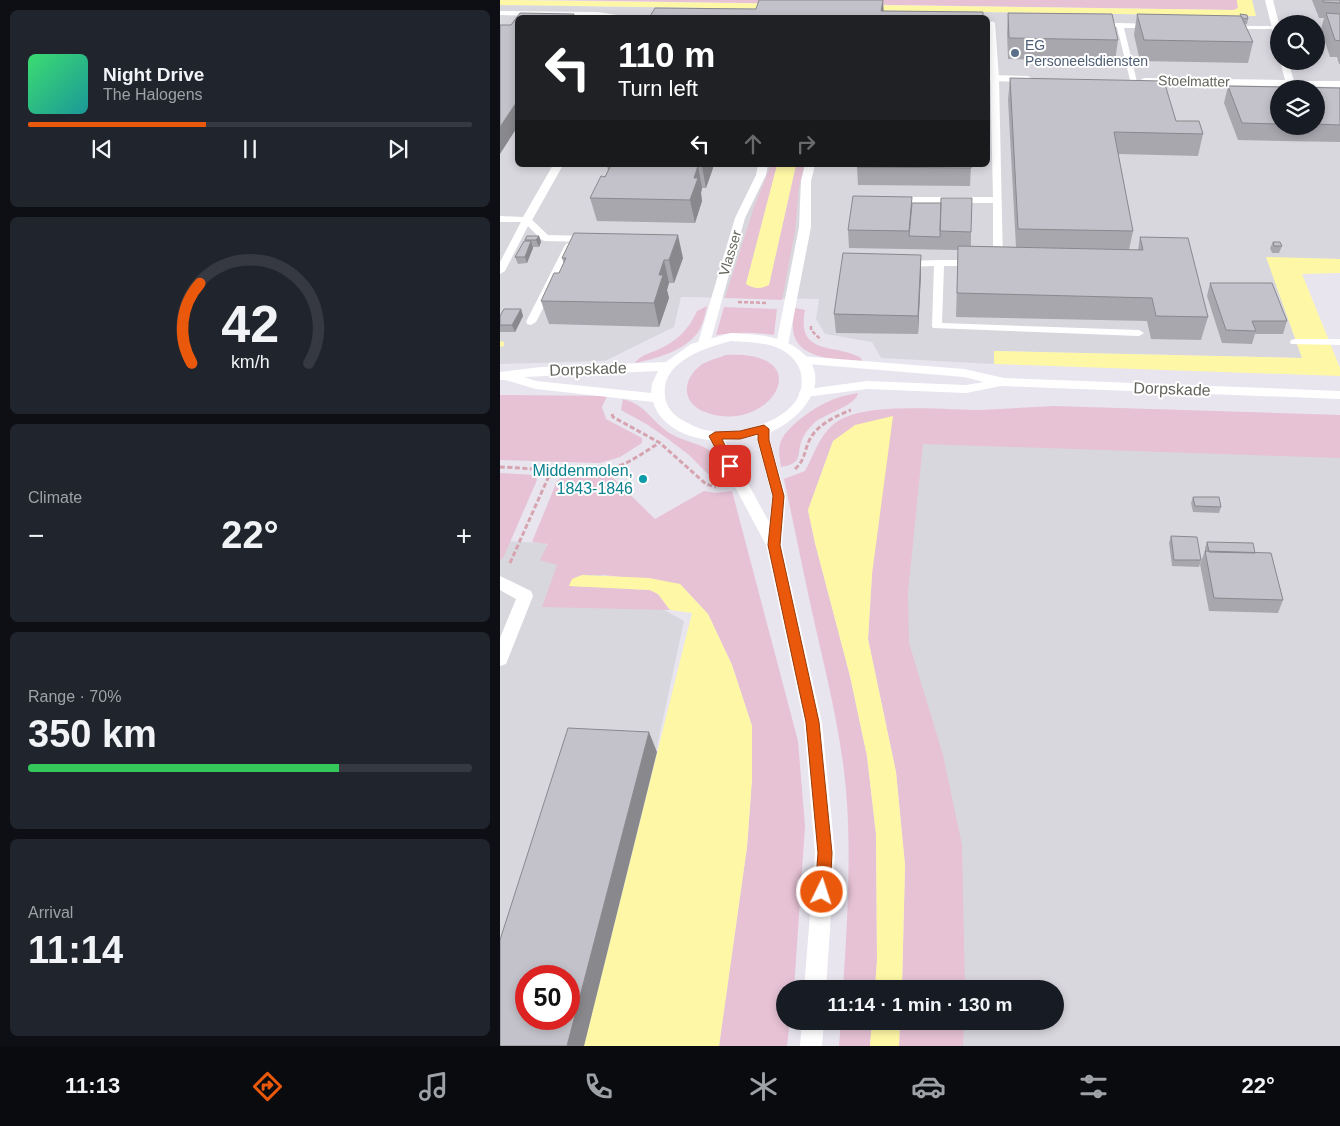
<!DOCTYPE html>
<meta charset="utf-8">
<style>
body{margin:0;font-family:Arial,sans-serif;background:#20242c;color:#f1f3f6;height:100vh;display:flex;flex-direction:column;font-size:19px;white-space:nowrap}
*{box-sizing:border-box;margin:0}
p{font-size:16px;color:#9ea1a6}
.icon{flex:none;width:28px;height:28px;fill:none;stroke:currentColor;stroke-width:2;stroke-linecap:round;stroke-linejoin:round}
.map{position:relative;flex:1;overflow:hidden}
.details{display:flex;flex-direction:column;gap:10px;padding:10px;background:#0d0f14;width:500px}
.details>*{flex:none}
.banner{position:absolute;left:15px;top:15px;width:475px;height:152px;border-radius:8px;box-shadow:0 2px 8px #0003;background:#202124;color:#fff;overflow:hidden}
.tools{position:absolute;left:770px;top:15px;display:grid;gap:10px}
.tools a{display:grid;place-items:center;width:55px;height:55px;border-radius:50%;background:#171b24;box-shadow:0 2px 8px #0003;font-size:25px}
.speed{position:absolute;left:15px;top:965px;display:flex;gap:10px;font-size:25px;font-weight:700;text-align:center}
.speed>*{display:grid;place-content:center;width:65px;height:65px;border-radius:50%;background:#171b24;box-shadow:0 2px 8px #0003;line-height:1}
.speed .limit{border:8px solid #d22;background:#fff;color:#111}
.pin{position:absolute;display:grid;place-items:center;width:42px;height:42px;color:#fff;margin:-21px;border-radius:10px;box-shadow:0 2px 8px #0006}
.me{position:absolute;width:55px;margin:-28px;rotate:4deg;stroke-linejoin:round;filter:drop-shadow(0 0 4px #0008)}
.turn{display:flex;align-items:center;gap:18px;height:105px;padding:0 20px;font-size:22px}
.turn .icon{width:65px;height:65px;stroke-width:2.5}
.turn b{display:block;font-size:35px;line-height:42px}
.lanes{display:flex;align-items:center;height:48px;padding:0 20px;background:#0003;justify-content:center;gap:25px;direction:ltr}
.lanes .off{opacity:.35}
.big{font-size:38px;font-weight:800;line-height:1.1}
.details .tile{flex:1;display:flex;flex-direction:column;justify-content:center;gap:8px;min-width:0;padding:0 18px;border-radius:8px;background:#20242c}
.details .dial{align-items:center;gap:0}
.dial svg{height:130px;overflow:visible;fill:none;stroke:#363941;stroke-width:7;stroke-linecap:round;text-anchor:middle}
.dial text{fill:#f1f3f6;stroke:none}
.song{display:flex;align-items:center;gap:15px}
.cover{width:60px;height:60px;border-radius:8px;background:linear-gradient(135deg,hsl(140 70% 55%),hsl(180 70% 35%))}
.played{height:5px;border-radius:2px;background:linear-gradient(90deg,#ea580c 40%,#363941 40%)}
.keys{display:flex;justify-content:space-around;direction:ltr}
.heat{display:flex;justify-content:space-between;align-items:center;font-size:28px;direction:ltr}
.charge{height:8px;border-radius:4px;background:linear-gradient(90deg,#34c759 70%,#363941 0)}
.trip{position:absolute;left:276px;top:980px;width:288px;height:50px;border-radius:25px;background:#171b24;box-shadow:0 2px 8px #0003;font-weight:800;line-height:50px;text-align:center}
.tab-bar{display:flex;height:80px;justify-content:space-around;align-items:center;background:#090b0e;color:#9ea1a6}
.tab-bar .icon{width:35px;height:35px}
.tab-bar .selected{color:#ea580c}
.tab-bar b{font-size:22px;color:#f1f3f6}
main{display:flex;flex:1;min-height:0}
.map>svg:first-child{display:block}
</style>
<main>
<section class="details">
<div class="tile">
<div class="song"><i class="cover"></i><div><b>Night Drive</b><p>The Halogens</p></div></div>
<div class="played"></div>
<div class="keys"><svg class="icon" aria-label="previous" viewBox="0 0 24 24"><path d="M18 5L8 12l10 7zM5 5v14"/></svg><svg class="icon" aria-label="pause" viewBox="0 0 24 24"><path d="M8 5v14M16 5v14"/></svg><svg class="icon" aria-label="next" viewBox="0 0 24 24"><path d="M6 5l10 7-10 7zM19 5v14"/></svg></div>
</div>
<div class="tile dial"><svg viewBox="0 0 100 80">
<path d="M14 69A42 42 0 1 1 86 69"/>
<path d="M14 69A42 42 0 0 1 19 20" stroke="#ea580c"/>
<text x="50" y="56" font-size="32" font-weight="700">42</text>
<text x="50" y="72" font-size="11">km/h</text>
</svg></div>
<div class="tile"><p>Climate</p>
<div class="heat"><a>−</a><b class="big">22°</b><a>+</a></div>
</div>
<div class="tile"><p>Range · 70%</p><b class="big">350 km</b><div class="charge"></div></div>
<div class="tile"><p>Arrival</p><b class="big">11:14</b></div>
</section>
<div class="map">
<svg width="840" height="1046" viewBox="0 0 840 1046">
<rect width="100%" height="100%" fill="#e8e5ef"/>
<!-- industrial -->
<path fill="#d9d7de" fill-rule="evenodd" d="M752,0H840V259L767,258L802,358L494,351V364L381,358L372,342L325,334L316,319L319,299L181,297L174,327L105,361L0,364V5L755,16ZM18,18H488V165H18ZM779,24H816V61H779ZM779,89H816V126H779Z
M395,423L840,427V1046H424L423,1021H555V989H421Z
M0,541L44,543L184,621L93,1046H0ZM26,976H69V1019H26Z"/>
<!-- green -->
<path fill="#e6c2d4" d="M49,0H737L738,8L734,10Z
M271,165H277L246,284L269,285L296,165H304L299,188L295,231L282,300L225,298L254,207Z
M207,306C205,315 203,325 198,332C185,351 155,359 135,363C140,356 147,354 155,351C176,342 188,331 197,311Z
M224,307L277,309L274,335C254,332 236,332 216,335Z
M295,308L305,310C296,357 335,343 361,358L362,361C339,360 294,360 293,328C292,322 295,314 295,308Z
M226,355C323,350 269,437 205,412C181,403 182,379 201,365C209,360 218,358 226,355Z
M358,393C357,405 324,414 314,423C307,430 302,437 300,446C299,451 299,458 296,461C292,465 286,466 281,467C280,459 278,452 280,444C283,434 291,427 299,420C318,405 333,397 358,393Z
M0,395L107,396L102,407L106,419L142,438V443L120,457L100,463L0,460Z
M123,399C149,406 151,423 173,435C185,442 200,443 212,452C220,458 225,468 228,478L221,479L212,478L189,455L168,439L148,425L121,410Z
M554,406L840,415V458L423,444L408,593L409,643L443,755L462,845L465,989H402L405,865L396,772L368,639L372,574L333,441L308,510L315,543L350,676L367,756L376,834L377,960L375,989H343C347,927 351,865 347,803C343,740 327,678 313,616C303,571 294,525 284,479L305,471C315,453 319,436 335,423C363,401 446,410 482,410C506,409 530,407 554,406Z
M0,473L36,475L37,480L4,556L0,560Z
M110,475L155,519L204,491L215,493L232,491L298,741L305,826L294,989H285V1021H290L287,1046H219L247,847L252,779V726L232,665L208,614L180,584L104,575H82L72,579L70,586L150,590L158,594L170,610L42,607L57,565L40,560L48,544L32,542L57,481L63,476L95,477Z
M341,1021H372L370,1046H339Z
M400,1021H464L463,1046H399Z"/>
<!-- water -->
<path fill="#fef8a6" d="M0,0L734,10L738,8L737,0H752L756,16L0,5Z
M277,165H296L269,285C261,289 254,289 246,284Z
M766,257L840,259V273L802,274L840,368V376L494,364V351L802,358Z
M393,416L372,574L368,639L396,772L405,865L402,985V989H375L377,960L376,834L367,756L350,676L315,543L308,510L333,441L355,425Z
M82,575L149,578L180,584L208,614L232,665L252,726V779L247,847L219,1046H84L192,613L170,610L158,594L150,590L69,586L72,579Z
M372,1021H400L399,1046H370Z"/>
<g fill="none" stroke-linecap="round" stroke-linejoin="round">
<!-- stream -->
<path fill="#fef8a6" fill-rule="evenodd" d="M0,341L4,342V346L0,347Z"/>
<!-- path-far1 -->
<path stroke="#d6a4af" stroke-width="2.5" stroke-dasharray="4 2" stroke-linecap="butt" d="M238,302L267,303
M311,326V330L321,340"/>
<!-- path -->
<path stroke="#d6a4af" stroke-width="3" stroke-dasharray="5 2.5" stroke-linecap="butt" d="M112,414L113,417L160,443L206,484L216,487
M0,467C31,468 83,475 112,468C129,464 144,452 159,443
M295,469C305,460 304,452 309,441C316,425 336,416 351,410
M10,563L52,469"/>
<!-- service -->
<path fill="#fff" fill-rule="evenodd" d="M492,21L495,23L499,78L503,263L498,266L493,263V203H396L392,200L396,197H493L489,23Z
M620,23L651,24L654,26L651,28H624L637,82L630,80L617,27H598L595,25L598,23Z
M729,26H776L779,29H731L729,28Z
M27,217L30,218L48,235L87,236L92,239L87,242L45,241L42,240L28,226L5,271L0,274V262L22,220Z
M70,242L75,245L36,322L31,325L27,324L26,322L65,245Z
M439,260H473L478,263L473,266H444L442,323L639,330L644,333L639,336L433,328L432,326L434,266L405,267L400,264L405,261Z
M795,339H840V345L791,344L790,342L791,340Z"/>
<!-- minor -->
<path fill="#fff" fill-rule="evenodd" d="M765,0H773L779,24V42L775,40Z
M0,11L98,12L136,18L0,15Z
M780,61H788L794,81H840V87L644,84L639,81L644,78L785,80Z
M488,75L528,76L533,79L528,82L488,81Z
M53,165H63L31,222H0V216L23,217Z
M258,165H268L266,175L245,218L210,343L208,346H200L198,343L235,218L256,175Z
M305,165H315L311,181V227L288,345L282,349L276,345L299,227L301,181Z
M0,576L31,591L33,596L8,659L6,664L0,666V638L16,599L0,590Z"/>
<!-- tertiary -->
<path fill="#fff" fill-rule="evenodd" d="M301,356L464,369L504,378L840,391V399L501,386L466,393L367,389L306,397L301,396L299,393L301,390L367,381L466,385L484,382L464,377L296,363L295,360Z"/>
<!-- secondary -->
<path fill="#fff" fill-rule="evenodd" d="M231,333C252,334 277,335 295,347C338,375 305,417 271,432L270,440L286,497L282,545L322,723L335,853L326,989H304L315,853L304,723L266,545L210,440C187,438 160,426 153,402L36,389L5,380H0V372L41,367L166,362L191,344ZM231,341C245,342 259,342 273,346C285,350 296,358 300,370C313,414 251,433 218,432C206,431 196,428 186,422C177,418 168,410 166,401C156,363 204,348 231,341ZM158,371L152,384L151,393L36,381L24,377ZM256,436L272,497L269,522L225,441Z
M302,1021H324L322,1046H300Z"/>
</g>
<!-- wall -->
<path fill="#a8a7ae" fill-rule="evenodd" d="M812,0H840V64H839L837,57H830L821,29L824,18H819Z
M508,13L618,40L615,61L508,59L507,33Z
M637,14L748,19L747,24H745L753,42L748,63L640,61L634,35Z
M510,78L676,121L703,134L698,156L618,154L633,231L629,250H638L640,237L708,317L701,340L651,339L647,321L456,317L458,250L349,248L348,230L412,203L471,232V246L516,247L508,100Z
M728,86L840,88V142L738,140L724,103ZM779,89H816V126H779Z
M107,165H213V168L206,188H202L201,193L202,201L195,223L97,221L90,198L105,177L108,171Z
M471,165L470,186L358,185L357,167Z
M39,236L41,242L39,247H33V248L27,263L18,264L15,257L25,241V240Z
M773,242L782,246L779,253H772L770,248Z
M421,255V273L418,334L336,333L334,314Z
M62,258H183L174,283H169L167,290L169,298L159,327L49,324L41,301L59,273L64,264Z
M710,283L787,321L783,334H755L752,344L722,343L707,296Z
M21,309L23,316L15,332H0V316Z
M693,497L721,507L719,513L693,512L691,503Z
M671,536L701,560L699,567L672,566L669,543Z
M707,542L755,553L783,600L778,613L709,611L700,564L705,551V548Z"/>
<!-- shaded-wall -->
<path fill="#88888d" d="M383,0L384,15L381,11Z
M18,100V126L0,154V127Z
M203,165H213V168L206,188L202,166Z
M198,166L202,188L201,193L202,201L195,223L190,200L194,178Z
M178,235L183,258L174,283L169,260Z
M39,236L41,242L39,247L36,240Z
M31,241L33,248L27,263L25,257Z
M421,255V273L418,334V316Z
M164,260L169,283L167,290L169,298L159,327L154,303L159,275Z
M21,309L23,316L15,332L12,325Z
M149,732L157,752L84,1046H67Z"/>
<!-- building -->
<path fill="#c3c2ca" stroke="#88888d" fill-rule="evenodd" d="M259,0H383L381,11L483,12V18H149L155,8L256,9Z
M823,0H840V3L823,2Z
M20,13L74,14L72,18H18V100L0,127V25H11Z
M508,13L612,14L618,40L509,38Z
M826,13L840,14V41L835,40Z
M637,14L741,16L753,42L644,40Z
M740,14L747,15L748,19L742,18Z
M510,78L664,81L676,121H699L703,134L614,132L633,231L518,229Z
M728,86L840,88V125L816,124V89H779V124L742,123Z
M111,165H203L202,166H198L194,178H198L190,200L90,198L101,176L105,177Z
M357,165H471V168L357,167Z
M353,196L412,197L409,231L348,230Z
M441,198H472L471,232L440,231Z
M412,203H441L440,237L409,236Z
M74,233L178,235L169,260H164L159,275H163L154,303L41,301L54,273H59L66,258H62Z
M27,236H39L36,240H25Z
M640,237L688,238L708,317L656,316L652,298L457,293L458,246L643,250Z
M24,241H31L25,257H15Z
M773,242H780L782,246H774Z
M343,253L421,255L418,316L334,314Z
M710,283H772L787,321H752L756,331L726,330Z
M4,309H21L12,325H0V316Z
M693,497H719L721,507L695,506Z
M671,536L697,537L701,560H674Z
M707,542L753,543L755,553L709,552Z
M705,551L771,553L783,600L714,598Z
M68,728L149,732L67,1046H0V940ZM26,976H69V1019H26Z"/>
<!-- route -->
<path fill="#ea580c" stroke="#983908" d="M264,425L269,429V440L284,496L280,545L319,722L332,853L330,892L328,897L322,899L317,897L315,892L318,853L306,722L268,545L273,496L258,440V434L240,439H222L235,466L230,470L226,469L209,436L215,432L240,431Z"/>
<!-- markers -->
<circle fill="#5c6f8a" stroke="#fff" stroke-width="2" cx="515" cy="53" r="5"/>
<circle fill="#0f9aa8" stroke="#fff" stroke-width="2" cx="143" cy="479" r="5"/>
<g text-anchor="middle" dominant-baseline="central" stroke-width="4" stroke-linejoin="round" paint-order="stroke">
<!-- far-service labels -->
<g font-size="14" fill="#4e5e75" stroke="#fff" text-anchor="start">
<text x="525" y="45">EG<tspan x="525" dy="16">Personeelsdiensten</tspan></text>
</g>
<!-- far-street labels -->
<g font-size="14" fill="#65655d" stroke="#fff">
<text transform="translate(694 81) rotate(1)">Stoelmatter</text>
<text transform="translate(230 253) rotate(-73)">Vlasser</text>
</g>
<!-- street labels -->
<g font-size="16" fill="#65655d" stroke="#fff">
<text transform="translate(88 369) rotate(-2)">Dorpskade</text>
<text transform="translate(672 389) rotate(2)">Dorpskade</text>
</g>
<!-- culture labels -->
<g font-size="16" fill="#0d838f" stroke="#fff" text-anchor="end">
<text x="133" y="470">Middenmolen,<tspan x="133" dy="18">1843-1846</tspan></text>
</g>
</g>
</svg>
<div class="tools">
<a><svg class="icon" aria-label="search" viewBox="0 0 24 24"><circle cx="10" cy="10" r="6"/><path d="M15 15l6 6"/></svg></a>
<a><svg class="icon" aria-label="layers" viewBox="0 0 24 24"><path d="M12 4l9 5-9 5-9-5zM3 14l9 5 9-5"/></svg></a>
</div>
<div class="speed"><div class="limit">50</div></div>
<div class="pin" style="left:230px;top:466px;background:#d93025"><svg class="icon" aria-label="arrive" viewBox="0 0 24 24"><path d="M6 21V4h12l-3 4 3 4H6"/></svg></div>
<svg class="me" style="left:322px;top:892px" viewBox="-20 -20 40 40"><circle r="17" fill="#ea580c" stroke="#fff" stroke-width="3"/><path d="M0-11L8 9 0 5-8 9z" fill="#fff"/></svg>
<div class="trip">11:14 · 1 min · 130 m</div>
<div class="banner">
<div class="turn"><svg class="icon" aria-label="left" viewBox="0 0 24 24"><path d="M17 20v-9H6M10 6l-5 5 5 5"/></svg><div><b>110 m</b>Turn left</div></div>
<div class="lanes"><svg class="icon" aria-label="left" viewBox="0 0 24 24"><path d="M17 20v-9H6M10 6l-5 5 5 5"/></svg><svg class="icon off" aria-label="ahead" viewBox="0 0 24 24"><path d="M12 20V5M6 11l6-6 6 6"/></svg><svg class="icon off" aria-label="right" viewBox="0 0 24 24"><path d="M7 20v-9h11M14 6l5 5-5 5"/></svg></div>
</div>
</div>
</main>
<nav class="tab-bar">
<b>11:13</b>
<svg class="icon selected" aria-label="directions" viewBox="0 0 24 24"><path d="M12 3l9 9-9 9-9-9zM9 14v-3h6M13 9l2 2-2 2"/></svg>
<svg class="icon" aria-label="music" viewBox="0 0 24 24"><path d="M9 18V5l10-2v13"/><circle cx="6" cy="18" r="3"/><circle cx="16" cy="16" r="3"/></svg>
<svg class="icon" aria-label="phone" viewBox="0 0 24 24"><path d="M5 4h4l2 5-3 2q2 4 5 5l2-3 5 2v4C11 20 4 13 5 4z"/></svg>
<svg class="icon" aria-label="climate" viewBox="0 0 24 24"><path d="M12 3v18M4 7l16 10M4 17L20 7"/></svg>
<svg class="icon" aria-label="car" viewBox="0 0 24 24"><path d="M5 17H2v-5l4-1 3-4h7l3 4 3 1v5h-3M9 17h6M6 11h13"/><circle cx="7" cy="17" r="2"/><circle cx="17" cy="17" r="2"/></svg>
<svg class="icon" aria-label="filters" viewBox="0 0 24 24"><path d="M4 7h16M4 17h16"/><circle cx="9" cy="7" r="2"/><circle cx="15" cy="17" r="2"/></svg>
<b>22°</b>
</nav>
